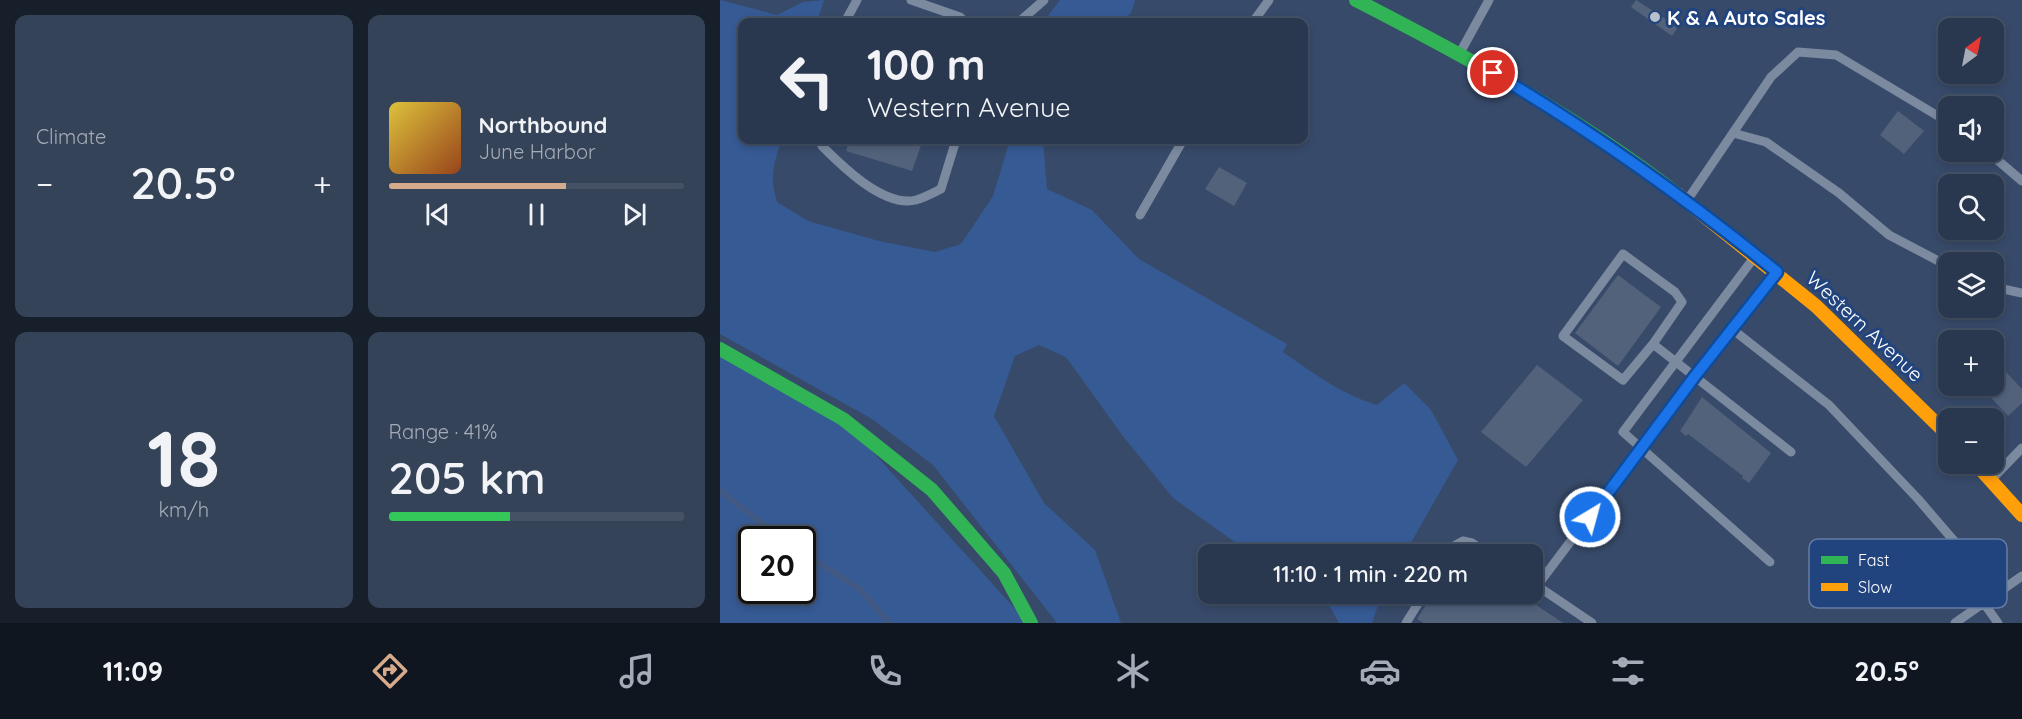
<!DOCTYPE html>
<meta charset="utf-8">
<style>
body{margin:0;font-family:Quicksand,sans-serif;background:#354359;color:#f1f3f6;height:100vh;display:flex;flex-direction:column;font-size:22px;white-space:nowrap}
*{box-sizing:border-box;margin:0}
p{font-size:20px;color:#a5acb7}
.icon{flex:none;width:33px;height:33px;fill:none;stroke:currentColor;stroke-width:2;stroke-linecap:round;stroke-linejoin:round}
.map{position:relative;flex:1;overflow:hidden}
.drawer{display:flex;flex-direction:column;gap:15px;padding:15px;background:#171f2b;width:720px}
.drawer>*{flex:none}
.top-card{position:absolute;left:18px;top:18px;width:570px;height:126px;border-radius:12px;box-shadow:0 3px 9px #0003,0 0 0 2px #455266;background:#29384f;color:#f1f3f6;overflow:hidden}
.needle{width:39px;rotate:32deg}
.tools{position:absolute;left:1218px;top:18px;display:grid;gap:12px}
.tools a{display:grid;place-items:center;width:66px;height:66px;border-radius:12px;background:#29384f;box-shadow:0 3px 9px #0003,0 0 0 2px #455266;font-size:30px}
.speed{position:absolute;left:18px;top:526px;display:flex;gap:12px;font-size:30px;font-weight:700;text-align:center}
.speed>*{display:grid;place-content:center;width:78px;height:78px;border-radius:50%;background:#29384f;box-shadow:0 3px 9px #0003,0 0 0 2px #455266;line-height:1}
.speed .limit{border:3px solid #111;border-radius:9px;background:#fff;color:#111}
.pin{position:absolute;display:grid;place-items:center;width:51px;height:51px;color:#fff;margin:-26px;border:3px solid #fff;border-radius:50%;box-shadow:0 2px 6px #0007}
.me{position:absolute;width:66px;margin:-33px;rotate:37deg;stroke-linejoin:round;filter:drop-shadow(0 0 4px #0008)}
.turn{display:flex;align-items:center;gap:21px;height:126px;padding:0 30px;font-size:27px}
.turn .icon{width:78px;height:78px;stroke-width:2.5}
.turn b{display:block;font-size:42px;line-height:51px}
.big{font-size:45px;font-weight:600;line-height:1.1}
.drawer .tile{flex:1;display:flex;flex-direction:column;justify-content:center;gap:9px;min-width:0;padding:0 21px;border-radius:12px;background:#354359}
.drawer .dial{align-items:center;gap:0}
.dial b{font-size:78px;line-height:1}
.song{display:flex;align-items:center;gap:18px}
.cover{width:72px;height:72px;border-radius:9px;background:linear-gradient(135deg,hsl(50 70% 55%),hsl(20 70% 35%))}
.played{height:6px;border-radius:3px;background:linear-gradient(90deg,#d6ab8b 60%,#455266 60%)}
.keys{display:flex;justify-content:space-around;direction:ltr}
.heat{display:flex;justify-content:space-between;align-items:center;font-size:33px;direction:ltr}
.charge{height:9px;border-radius:4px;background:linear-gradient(90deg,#34c759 41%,#455266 0)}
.drawer .tiles{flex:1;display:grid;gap:15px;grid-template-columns:repeat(2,1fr)}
.trip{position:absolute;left:478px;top:544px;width:345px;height:60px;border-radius:12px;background:#29384f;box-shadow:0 3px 9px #0003,0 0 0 2px #455266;font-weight:600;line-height:60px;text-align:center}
.tabs{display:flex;height:96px;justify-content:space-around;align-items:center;background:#101620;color:#a5acb7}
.tabs .icon{width:42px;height:42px}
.tabs .active{color:#d6ab8b}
.tabs b{font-size:27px;color:#f1f3f6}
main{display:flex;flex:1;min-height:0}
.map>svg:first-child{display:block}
</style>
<main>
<section class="drawer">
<div class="tiles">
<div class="tile"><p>Climate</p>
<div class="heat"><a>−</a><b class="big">20.5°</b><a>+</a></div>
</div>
<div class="tile">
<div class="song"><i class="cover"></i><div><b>Northbound</b><p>June Harbor</p></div></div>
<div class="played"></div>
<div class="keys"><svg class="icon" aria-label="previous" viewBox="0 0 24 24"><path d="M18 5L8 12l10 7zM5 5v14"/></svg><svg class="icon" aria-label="pause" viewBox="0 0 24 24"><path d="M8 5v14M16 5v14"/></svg><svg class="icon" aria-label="next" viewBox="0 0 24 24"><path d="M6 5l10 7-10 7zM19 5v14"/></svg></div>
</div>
<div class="tile dial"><b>18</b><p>km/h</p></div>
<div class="tile"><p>Range · 41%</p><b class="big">205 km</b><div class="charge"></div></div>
</div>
</section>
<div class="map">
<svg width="1302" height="623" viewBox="0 0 1302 623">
<rect width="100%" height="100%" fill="#374a69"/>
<!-- green -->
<path fill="#365a94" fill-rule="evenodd" d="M0,0L57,15L83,2L104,0L97,22H22V140H61C54,165 49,176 57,202L88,221L159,241L215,252L241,244L273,196L290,140H323L327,189L372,210L419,259L567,344L563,352C593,373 621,394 657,405L684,383L711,410L738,460L684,555H533L453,498L402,435L346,357L319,345L295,356L274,416L324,503L375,550L401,623H337L213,465L152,419L0,334Z
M340,0H415L411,13L401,22H323Z
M0,350L123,419L308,623H0ZM32,540H82V591H32Z
M603,594H662L652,623H619Z"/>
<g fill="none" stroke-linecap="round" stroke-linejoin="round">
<!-- stream -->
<path stroke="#425983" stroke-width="6" d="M0,491L64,540
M82,552L140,589L169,623"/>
</g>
<!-- building -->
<path fill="#52627b" d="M916,0L958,27L952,36L911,7Z
M1178,111L1204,131L1184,154L1160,135Z
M129,140H203L192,171L126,151Z
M499,167L527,183L514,206L485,189Z
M898,275L941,307L898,366L855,333Z
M817,365L863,400L806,467L761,432Z
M1284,370L1302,389V403L1288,416L1264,390L1274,386V380Z
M982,397L1051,453L1029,483L1022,478L1023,476L968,434L966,436L960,431Z
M713,594H800L843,623H703L697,619Z"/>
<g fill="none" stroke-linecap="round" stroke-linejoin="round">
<!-- lane -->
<path stroke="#7c8aa0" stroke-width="9" d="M191,0L240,17L245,22
M125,22L137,0
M299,22L324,0
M533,22L549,0
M741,51L769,0
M1013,133L1046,142L1119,193L1169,235L1228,266
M103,140L102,146C122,166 164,208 196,200C204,198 213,193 221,189L236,140
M1268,152L1302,181
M968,199L1051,77L1078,52L1116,55L1228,122
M420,215L463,140
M1033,259L903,432L1050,562
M1274,287L1302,293
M1012,329L1109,405L1198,499L1278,592
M933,344L903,380L843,336L903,254L955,292L962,302L933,344L1071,452
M1273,478L1302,448
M727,555L734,546L743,541L752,543L771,555
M813,583L872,623
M817,586L975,376L1054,276
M1263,602L1278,623
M686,623L704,594
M1235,623L1302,576"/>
<!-- fast -->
<path stroke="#30b455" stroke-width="14" d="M636,0C747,57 858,117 957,194
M0,349L123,419L212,490L284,573L311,623"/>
<!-- slow -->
<path stroke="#ff9f0a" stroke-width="14" d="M957,194L1096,306L1228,435
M1256,464L1302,515"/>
</g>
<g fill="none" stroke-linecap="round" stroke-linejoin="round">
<defs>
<path id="route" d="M773,73C873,132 967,199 1057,272L975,376L870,517"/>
</defs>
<!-- route casing -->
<use href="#route" stroke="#114b97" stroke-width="15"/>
<!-- route -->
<use href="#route" stroke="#1a73e8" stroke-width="10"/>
</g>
<!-- markers -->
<circle fill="#b9c0ca" stroke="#22447e" stroke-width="2" cx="935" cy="17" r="6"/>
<g text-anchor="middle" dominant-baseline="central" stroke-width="6" stroke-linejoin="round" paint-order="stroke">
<!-- poi labels -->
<g font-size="20" font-weight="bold" fill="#fff" stroke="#22447e" text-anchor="start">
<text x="947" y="17">K &amp; A Auto Sales</text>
</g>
<!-- street labels -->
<g font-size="20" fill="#fff" stroke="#22447e">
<text transform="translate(1145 326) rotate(43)">Western Avenue</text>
</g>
</g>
<!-- legend -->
<rect x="1089" y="539" width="198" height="69" rx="9" fill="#22447e" stroke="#647ca5" stroke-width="1.5"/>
<rect x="1101" y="556" width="27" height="8" fill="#30b455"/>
<rect x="1101" y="583" width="27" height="8" fill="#ff9f0a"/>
<g font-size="16" fill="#fff">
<text x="1138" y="566">Fast</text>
<text x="1138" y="593">Slow</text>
</g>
</svg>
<div class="tools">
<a><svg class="needle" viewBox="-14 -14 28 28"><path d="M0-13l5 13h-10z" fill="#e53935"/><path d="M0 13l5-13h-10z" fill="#a5acb7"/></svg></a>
<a><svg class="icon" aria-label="sound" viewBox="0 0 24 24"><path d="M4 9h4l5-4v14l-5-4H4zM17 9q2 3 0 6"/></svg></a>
<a><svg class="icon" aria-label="search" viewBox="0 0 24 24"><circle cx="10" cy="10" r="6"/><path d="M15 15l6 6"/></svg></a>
<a><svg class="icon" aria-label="layers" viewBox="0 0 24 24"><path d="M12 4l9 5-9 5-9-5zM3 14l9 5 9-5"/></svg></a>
<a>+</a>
<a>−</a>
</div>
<div class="speed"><div class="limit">20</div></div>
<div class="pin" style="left:773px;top:73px;background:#d93025"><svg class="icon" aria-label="arrive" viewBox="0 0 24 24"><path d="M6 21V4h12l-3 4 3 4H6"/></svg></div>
<svg class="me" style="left:870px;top:517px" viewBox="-20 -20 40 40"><circle r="17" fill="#1a73e8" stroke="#fff" stroke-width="3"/><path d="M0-11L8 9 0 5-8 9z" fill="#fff"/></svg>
<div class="trip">11:10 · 1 min · 220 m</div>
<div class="top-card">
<div class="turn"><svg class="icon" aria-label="left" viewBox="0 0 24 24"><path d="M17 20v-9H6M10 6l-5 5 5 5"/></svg><div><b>100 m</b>Western Avenue</div></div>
</div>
</div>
</main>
<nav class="tabs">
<b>11:09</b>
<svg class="icon active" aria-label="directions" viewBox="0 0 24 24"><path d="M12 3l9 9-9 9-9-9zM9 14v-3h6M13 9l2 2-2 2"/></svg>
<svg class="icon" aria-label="music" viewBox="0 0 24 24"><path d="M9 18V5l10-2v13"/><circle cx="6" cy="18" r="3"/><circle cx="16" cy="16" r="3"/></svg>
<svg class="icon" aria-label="phone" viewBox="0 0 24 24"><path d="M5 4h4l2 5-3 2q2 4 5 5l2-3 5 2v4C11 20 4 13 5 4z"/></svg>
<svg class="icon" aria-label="climate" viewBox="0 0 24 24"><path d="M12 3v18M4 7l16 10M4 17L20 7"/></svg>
<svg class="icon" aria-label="car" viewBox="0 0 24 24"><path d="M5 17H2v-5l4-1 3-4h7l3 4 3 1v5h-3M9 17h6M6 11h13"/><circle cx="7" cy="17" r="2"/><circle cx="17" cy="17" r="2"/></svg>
<svg class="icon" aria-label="filters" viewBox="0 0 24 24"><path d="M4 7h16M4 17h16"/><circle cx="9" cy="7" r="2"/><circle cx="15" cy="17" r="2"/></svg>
<b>20.5°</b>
</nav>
